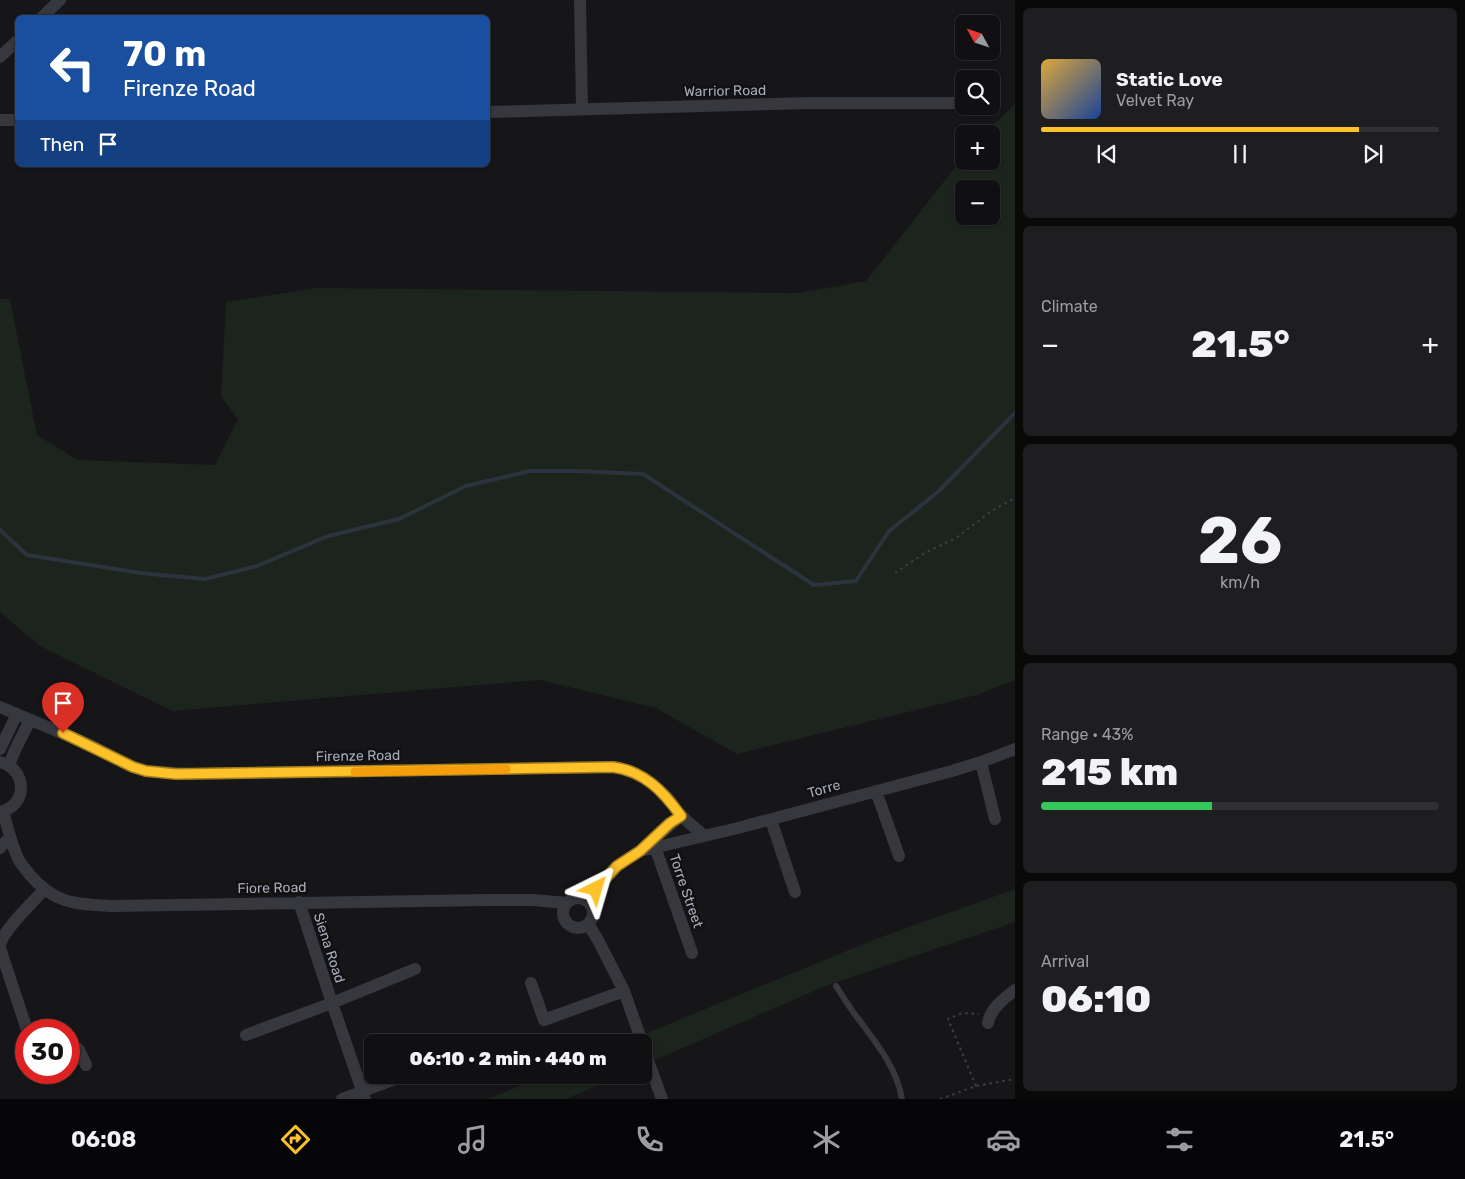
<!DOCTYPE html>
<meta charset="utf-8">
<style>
body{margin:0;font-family:Rubik,sans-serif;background:#1e1e21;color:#f1f3f6;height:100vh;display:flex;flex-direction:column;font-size:19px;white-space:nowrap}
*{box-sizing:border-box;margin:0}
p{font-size:16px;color:#9c9da0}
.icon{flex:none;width:28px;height:28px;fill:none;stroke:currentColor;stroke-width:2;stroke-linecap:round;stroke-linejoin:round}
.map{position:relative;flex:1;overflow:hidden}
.sheet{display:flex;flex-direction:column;gap:8px;padding:8px;background:#09090a;width:450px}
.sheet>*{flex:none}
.banner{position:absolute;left:15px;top:15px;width:475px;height:152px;border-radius:8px;box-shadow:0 1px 4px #0004,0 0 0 1px #303033;background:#1a4fa0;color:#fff;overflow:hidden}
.needle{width:32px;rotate:310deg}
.tools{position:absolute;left:955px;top:15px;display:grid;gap:10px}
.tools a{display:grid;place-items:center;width:45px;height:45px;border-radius:8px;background:#101013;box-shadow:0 1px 4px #0004,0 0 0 1px #303033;font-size:25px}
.speed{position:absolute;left:15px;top:1019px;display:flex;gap:10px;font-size:25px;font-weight:700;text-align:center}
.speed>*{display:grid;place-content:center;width:65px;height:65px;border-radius:50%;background:#101013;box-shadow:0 1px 4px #0004,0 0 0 1px #303033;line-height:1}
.speed .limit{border:8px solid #d22;background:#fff;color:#111}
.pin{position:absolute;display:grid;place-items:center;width:42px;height:42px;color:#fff;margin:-51px -21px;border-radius:50% 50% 50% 0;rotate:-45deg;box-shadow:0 0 5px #0007}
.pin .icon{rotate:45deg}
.me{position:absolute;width:55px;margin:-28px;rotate:40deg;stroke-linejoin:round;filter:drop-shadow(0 0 4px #0008)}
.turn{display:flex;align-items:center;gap:18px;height:105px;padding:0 25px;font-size:22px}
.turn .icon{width:65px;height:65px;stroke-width:2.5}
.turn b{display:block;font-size:35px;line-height:42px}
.then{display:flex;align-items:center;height:48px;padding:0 25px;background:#0003;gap:10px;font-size:19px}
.big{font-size:38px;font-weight:800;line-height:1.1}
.sheet .card{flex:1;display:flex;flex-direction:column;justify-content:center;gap:8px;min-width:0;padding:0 18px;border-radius:8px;background:#1e1e21}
.sheet .dial{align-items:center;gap:0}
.dial b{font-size:65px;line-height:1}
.song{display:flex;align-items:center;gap:15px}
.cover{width:60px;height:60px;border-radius:8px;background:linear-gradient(135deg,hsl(40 70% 55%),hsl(220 70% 35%))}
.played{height:5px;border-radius:2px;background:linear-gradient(90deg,#fdc12a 80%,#303033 80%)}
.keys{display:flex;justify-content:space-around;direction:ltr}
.heat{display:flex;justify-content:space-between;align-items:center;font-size:28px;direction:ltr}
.charge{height:8px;border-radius:4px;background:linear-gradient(90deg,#34c759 43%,#303033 0)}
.trip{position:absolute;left:364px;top:1034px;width:288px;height:50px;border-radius:8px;background:#101013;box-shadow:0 1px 4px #0004,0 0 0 1px #303033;font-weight:800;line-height:50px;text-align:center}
.tabs{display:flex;height:80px;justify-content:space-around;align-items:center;background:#060608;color:#9c9da0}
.tabs .icon{width:35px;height:35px}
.tabs .active{color:#fdc12a}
.tabs b{font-size:22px;color:#f1f3f6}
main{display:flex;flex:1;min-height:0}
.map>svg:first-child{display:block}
</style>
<main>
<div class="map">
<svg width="1015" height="1099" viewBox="0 0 1015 1099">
<rect width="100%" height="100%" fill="#161619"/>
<!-- green -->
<path fill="#1c241e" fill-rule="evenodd" d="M1015,104V680L977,695L737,754L656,708L540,680L172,711L40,646L0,612V299H10L37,435L78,460L215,465L238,419L221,397L226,302L316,288L797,293L866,281L964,156V161H991V134H984ZM964,189H991V216H964Z
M1015,889V922L828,985L643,1065L642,1042H625L873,940Z
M546,1075H621L566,1099H488Z"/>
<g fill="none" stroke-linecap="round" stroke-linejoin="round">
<!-- stream -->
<path stroke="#2b343d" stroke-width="4" d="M0,530L27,555L141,573L205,579L257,566L328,536L399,519L466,486L530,471H577L643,474L814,585L856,581L889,531L938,492L1015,413"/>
<!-- path -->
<path stroke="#3d3f45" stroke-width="2" stroke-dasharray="2.5 4" stroke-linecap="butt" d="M895,573L923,554L956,538L993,510L1015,498
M976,1086L948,1019L962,1013L979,1014
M940,1099L976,1086L1015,1079"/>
<!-- lane -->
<path stroke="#37383e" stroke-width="6" d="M836,986C844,998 851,1010 860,1021C878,1045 897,1069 902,1099"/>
<!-- street -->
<path stroke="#37383e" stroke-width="12" d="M580,0L582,109
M41,18L60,0
M0,57L18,40
M488,112L811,103H964
M0,120H18
M0,707L88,744L133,767L146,771L189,774L613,767C635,770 651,781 667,797C672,802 675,810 681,815C688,823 697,829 704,836
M0,749L17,714
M0,762C27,769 29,805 0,812
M981,762L995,819
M9,765L16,748L30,720
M876,791L899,856
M3,811C7,826 11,842 17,856C19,863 26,869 30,875C55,904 75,904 111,906L486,900H533L567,903
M771,820L795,892
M653,841L692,953
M0,848L10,837
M640,851L738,828L952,771L981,762L1015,749
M563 913a15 15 0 1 1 30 0a15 15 0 1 1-30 0Z
M586,900L617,866L640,851L681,816
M299,902L332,1003L365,1099
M588,924L598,940L624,991L642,1042
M0,945C3,930 32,903 44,890
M0,948L27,1030
M531,983L544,1020L624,991
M988,1023C990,1009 1004,998 1015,990
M246,1035L332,1003L415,969
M642,1044L662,1099
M69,1046L76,1047L79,1050L86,1065
M42,1072L43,1075
M342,1099L406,1075"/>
</g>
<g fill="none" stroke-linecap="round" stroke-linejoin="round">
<defs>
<path id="route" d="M63,733L133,767L146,771L176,774L613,767C644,771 663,791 681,816L670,823L640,851L617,866L596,889"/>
</defs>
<!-- route casing -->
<use href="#route" stroke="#a47d1b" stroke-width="12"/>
<!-- route -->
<use href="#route" stroke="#fdc12a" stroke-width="9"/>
<!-- slow -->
<path stroke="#f59e0b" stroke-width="9" d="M355,772L506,769"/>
</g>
<g text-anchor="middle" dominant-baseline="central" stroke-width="5" stroke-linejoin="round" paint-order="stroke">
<!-- street labels -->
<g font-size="14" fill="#a8acb9" stroke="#111114">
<text transform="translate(725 91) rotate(-1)">Warrior Road</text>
<text transform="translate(358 756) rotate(-1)">Firenze Road</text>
<text transform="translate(824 789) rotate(-16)">Torre</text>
<text transform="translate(272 888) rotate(-1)">Fiore Road</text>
<text transform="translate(686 891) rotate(71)">Torre Street</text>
<text transform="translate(329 948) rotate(72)">Siena Road</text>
</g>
</g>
</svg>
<div class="tools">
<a><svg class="needle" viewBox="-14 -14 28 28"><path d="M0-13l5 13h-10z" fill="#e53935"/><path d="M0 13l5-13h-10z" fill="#9c9da0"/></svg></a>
<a><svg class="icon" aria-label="search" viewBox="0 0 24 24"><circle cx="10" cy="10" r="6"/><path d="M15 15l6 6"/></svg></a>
<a>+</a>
<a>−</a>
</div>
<div class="speed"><div class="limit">30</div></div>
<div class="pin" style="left:63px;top:733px;background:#d93025"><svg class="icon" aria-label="arrive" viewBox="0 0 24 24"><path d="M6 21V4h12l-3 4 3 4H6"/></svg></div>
<svg class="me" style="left:596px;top:889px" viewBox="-20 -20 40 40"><path d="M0-17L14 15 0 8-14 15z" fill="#fdc12a" stroke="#fff" stroke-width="4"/></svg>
<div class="trip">06:10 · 2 min · 440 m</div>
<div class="banner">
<div class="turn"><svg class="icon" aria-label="left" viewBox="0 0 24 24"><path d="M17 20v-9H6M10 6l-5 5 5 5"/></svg><div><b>70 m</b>Firenze Road</div></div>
<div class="then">Then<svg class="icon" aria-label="arrive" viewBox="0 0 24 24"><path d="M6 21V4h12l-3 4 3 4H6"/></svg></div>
</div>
</div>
<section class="sheet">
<div class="card">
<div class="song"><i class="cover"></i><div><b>Static Love</b><p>Velvet Ray</p></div></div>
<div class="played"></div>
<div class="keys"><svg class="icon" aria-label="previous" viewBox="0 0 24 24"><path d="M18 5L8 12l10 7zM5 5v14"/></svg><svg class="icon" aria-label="pause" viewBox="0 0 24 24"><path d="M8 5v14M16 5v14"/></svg><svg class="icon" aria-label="next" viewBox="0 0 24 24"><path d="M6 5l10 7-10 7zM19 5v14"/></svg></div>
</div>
<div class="card"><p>Climate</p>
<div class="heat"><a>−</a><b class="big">21.5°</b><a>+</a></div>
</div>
<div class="card dial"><b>26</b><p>km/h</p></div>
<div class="card"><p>Range · 43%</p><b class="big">215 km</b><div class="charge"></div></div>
<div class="card"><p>Arrival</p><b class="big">06:10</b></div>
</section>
</main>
<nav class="tabs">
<b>06:08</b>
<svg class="icon active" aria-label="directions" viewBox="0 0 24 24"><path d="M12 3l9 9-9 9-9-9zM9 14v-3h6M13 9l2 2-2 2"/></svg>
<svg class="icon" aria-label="music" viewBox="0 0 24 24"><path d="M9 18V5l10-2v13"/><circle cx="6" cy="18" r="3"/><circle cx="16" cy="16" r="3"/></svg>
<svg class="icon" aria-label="phone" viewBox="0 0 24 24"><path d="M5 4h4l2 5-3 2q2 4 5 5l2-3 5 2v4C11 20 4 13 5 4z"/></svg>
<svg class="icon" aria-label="climate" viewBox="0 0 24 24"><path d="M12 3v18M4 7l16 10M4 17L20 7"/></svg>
<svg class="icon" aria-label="car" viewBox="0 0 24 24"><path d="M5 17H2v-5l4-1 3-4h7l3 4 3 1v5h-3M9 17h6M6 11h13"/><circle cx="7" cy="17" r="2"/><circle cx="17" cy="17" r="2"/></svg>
<svg class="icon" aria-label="filters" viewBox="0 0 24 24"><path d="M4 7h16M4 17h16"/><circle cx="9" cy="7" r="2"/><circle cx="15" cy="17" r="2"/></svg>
<b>21.5°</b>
</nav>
